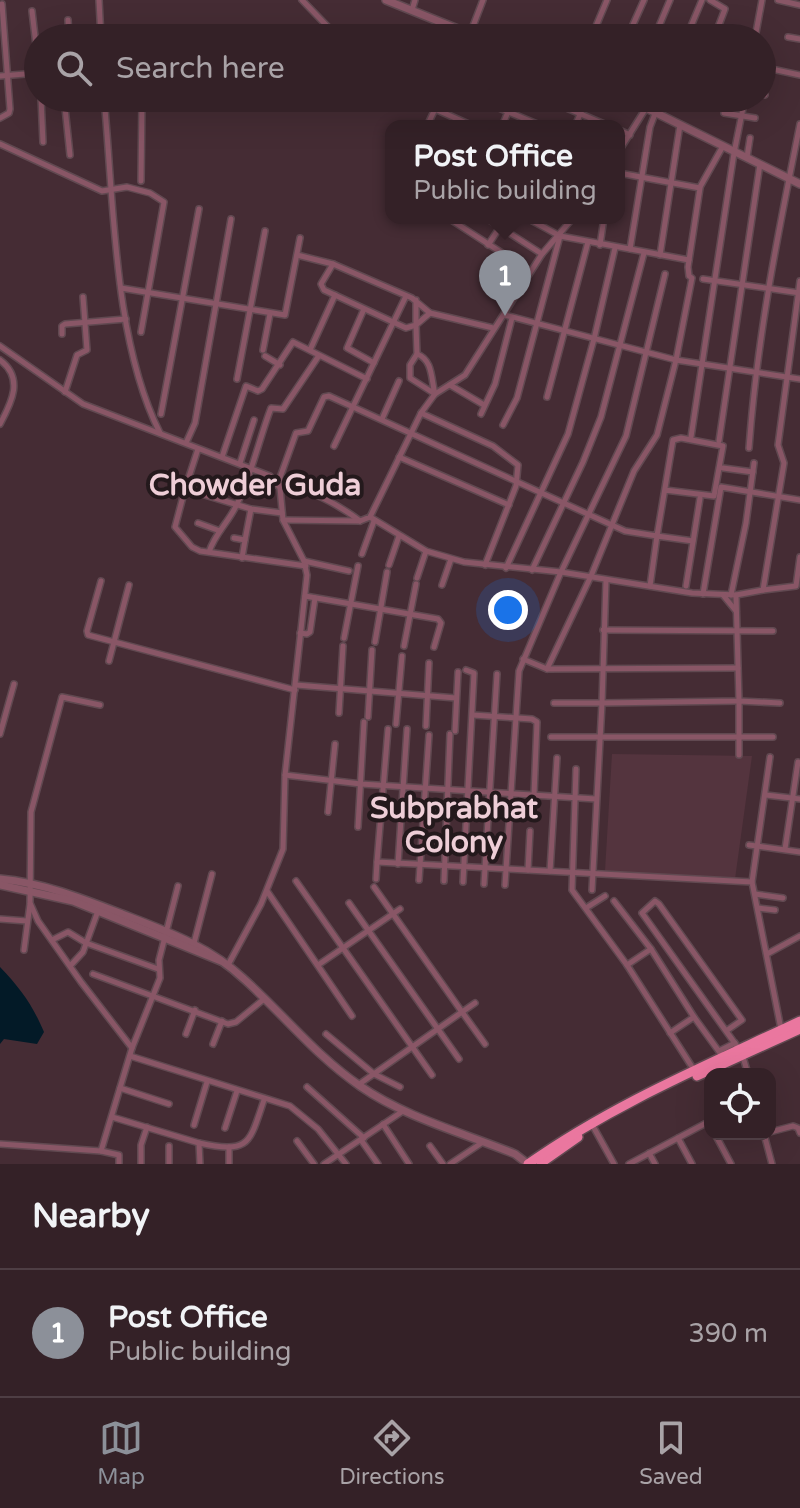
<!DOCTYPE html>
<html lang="en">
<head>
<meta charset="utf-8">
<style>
  :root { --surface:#342127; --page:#3f2e33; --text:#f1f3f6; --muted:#a9a3a7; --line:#4e3e44; --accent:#8c9099 }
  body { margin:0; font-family:"Varela Round",sans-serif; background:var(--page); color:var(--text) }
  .controls { position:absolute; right:24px; bottom:24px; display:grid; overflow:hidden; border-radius:16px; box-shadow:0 8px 32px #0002 }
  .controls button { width:72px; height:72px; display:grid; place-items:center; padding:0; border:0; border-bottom:2px solid var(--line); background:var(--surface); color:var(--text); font:40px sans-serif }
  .you { position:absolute; left:508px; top:610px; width:28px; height:28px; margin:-20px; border:6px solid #fff; border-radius:50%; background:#1a73e8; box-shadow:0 0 0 12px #1a73e833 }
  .badge { display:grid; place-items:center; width:52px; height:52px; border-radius:50%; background:var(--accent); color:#fff; font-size:26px; font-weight:700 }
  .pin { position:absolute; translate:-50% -66px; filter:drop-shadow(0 2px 4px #0008) }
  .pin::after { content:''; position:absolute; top:42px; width:28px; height:24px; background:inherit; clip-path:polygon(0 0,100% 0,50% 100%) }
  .popup { position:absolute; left:385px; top:120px; width:240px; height:104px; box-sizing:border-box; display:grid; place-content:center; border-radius:16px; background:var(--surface); filter:drop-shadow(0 2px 6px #0005); font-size:26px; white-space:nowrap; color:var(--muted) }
  .popup b { font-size:30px; color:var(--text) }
  .popup::after { content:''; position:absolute; left:50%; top:100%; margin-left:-16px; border:16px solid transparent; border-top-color:var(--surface) }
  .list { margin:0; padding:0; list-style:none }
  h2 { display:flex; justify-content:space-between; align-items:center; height:104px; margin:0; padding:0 32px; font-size:34px }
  h2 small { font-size:26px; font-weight:400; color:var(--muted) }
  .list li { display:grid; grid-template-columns:52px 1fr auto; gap:24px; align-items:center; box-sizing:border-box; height:128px; padding:0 32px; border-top:2px solid var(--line) }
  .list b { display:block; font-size:30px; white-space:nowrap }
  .list p { margin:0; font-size:26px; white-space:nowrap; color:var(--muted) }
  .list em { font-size:26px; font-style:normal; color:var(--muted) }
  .icon { flex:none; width:44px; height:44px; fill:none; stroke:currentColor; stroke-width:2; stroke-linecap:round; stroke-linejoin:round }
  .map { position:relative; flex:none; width:800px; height:1164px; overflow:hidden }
  .search { position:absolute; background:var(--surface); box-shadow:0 8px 32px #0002; left:24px; right:24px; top:24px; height:88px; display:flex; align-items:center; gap:20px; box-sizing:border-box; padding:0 28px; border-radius:44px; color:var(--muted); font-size:30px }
  .sheet { height:232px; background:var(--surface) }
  nav { display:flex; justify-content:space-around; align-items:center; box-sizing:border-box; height:112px; border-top:2px solid var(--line); background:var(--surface); font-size:22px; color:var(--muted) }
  nav a { display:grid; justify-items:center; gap:4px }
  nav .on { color:var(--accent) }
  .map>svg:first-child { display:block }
  .built { fill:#54343e }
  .water { fill:#031a27 }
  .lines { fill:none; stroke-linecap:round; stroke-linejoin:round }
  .minor-casing { stroke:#614951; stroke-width:8 }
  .tertiary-casing { stroke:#614951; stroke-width:10 }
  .trunk-casing { stroke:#614951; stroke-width:12 }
  .minor { stroke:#895666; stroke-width:5 }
  .tertiary { stroke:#895666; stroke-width:7 }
  .trunk { stroke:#ea779f; stroke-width:9 }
  .labels { text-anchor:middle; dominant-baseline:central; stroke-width:8; stroke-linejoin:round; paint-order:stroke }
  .quarter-label { font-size:30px; font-weight:bold; fill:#eeced7; stroke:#24191c }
</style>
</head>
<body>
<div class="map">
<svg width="800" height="1164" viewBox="0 0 800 1164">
  <rect width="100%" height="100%" fill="#452c34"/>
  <!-- built -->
  <polygon class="built" points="612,754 752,756 735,879 605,871"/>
  <!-- water -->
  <path class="water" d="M0 967C21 989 32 1004 44 1032L37 1044 4 1039 0 1044Z"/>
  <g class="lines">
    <defs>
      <g id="minor">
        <polyline points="99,0 101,38"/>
        <polyline points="302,0 329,28 334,38"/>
        <polyline points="710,0 725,9 714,38"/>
        <polyline points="778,0 800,5"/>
        <polyline points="412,10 415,0"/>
        <polyline points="32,11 38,62"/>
        <polyline points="68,20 69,38"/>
        <polyline points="470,34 483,0"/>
        <polyline points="141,37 141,38"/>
        <polyline points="788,37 800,39"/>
        <polyline points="591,38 607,0"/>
        <polyline points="627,38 644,0"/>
        <polyline points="654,38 670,0"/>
        <polyline points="686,38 702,0"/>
        <polyline points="755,38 762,0"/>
        <polyline points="762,67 800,75"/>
        <polyline points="0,76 38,73"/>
        <polyline points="762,94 765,95"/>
        <polyline points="41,98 43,142"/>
        <polyline points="64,98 70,155"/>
        <path d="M104 98C114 201 113 340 160 433"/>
        <polyline points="411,98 429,104 435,109 427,126"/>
        <polyline points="439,98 435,109 473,126"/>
        <polyline points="475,98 542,126"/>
        <polyline points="543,98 609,126"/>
        <polyline points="724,113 755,118"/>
        <polyline points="0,118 9,113 10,109 2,4"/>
        <polyline points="502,126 514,98"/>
        <polyline points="575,126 587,98"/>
        <polyline points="619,130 630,135"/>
        <polyline points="0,144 102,191 127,187 150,193 164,202 141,332"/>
        <polyline points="619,151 646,108"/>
        <polyline points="747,157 750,138"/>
        <polyline points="141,181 142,98"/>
        <polyline points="700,187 723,146"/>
        <polyline points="448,218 530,271"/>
        <polyline points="486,218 542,254"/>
        <polyline points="527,218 560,236 689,260"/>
        <polyline points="488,245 506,218"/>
        <polyline points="600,245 604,218"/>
        <polyline points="630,249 650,127 661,98"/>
        <polyline points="297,255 333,264"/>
        <polyline points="660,255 680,125"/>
        <polyline points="703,279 800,293"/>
        <polyline points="121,288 285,315 300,238"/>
        <polyline points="416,300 416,325 406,328 324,290 321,284 333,264 412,298 430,313 493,328"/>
        <polyline points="364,309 347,348 374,363"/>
        <polyline points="505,315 676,360 800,379"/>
        <polyline points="62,334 62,326 65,324 126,319"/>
        <polyline points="0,346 83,404 270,476 280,488 283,520 304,561 307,575 285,775 283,849 261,904 228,965"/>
        <polyline points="263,350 270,314"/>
        <polyline points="310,350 335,295"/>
        <path d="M417 354C433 360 431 379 435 394L410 378V365Z"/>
        <polyline points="417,354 416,325 430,313"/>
        <polyline points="265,356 280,365"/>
        <path d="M0 360C24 378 12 402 0 424"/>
        <polyline points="237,379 265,231"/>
        <polyline points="450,385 484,405"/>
        <polyline points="65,392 77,355 87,350 83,297"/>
        <polyline points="547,397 588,242"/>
        <polyline points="421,413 493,446 518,465 516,486 485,565"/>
        <polyline points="161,414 199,209"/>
        <polyline points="481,414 495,384 512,318"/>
        <polyline points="382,419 399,381"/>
        <polyline points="503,425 517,398 560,236"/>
        <polyline points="691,437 734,153 745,98"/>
        <polyline points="719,441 760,164"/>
        <polyline points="186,443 195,423 231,219"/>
        <polyline points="334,446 406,296"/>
        <path d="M749 448C757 337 778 233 800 124"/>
        <polyline points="222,457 246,386 258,391 262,389 293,342 367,379"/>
        <polyline points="399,457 509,505"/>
        <polyline points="240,463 254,420"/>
        <polyline points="723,468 753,472"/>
        <polyline points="278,483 296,433 308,431 324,397 329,396 625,531 657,536 673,440 681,438 723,446 714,496 665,490"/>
        <path d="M279 486C303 484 342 507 360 521"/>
        <polyline points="185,489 198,449"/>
        <polyline points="282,513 251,509 185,489 175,527 192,547 200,551 306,566"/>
        <polyline points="370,517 426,551 464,562 561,572 692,593 736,595"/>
        <polyline points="283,520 360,521 370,517 421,413 435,394 465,375 542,254 573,218"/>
        <polyline points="198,523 220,531"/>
        <polyline points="234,538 245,540 242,558"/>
        <polyline points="245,540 251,509"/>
        <path d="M209 552C215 533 229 522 237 504 252 474 259 439 271 408L283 409 318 357"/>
        <polyline points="362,554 374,521"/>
        <polyline points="304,561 349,571"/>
        <polyline points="389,565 399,536"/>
        <polyline points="506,568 568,434 594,339 615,248"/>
        <polyline points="532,570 583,462 601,417 644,253"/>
        <polyline points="417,578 426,551"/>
        <polyline points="101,581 87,631 88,635 295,690"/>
        <polyline points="442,585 451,559"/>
        <polyline points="650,586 657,536 693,541"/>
        <polyline points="686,586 700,498"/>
        <polyline points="763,590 796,586 800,557"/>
        <polyline points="703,594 721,487 800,500"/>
        <polyline points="723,595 736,611"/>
        <polyline points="731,595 746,523 754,463"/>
        <polyline points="305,596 438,619 441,623 434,647"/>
        <polyline points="603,630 773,631"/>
        <polyline points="300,633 307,634 310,632 315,598"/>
        <polyline points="344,638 358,566"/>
        <polyline points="375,642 387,572"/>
        <polyline points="404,646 416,584"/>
        <polyline points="523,659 547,669 738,668"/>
        <polyline points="109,661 129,585"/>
        <polyline points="547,669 591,576 634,471 657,435 676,360 692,278 689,276 688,267 700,188 619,173"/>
        <polyline points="296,685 456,698"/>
        <polyline points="554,703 602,703 606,581"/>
        <polyline points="100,705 62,697 31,812 30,903 38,921 81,982 132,1048"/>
        <polyline points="339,713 343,646"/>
        <polyline points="473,715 532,719 537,722 534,795"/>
        <polyline points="368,717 372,650"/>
        <polyline points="396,724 402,656"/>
        <polyline points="426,726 429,663"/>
        <polyline points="388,729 377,862 752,882 781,1029"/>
        <polyline points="455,731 458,672"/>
        <polyline points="0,734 14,684"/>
        <polyline points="551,737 739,737 739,701 780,703"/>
        <polyline points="739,755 739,737 773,737"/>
        <polyline points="576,769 572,890 627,965 694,1070"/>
        <polyline points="285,775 361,784 596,799"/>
        <polyline points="766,795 800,799"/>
        <polyline points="328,812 335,744"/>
        <polyline points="358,827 364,722"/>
        <polyline points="749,845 800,852"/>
        <polyline points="785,849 798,762"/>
        <polyline points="398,864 407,729"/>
        <polyline points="528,870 530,831"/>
        <polyline points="550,871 557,758"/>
        <polyline points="376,879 377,862"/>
        <polyline points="419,880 429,735"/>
        <polyline points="296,881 432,1075"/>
        <polyline points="444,881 450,734"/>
        <polyline points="463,882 474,673 466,670"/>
        <polyline points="752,882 770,757"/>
        <polyline points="484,884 497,674"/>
        <polyline points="505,885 519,671 561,572 626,436 665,274"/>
        <polyline points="592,890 602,703 739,701 736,595 763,590 784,463 778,445 800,281"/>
        <polyline points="267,891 352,1016"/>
        <polyline points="755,894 783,898"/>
        <polyline points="614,901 651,949 694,1017 670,1033"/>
        <polyline points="349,903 459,1059"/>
        <polyline points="586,908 605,896"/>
        <polyline points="758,908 775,910"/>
        <polyline points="0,919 27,921"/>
        <polyline points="52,940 68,932 86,943 158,969"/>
        <polyline points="194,943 212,874"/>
        <polyline points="24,950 30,904"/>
        <polyline points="767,954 800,936"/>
        <polyline points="71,965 83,952 98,911"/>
        <polyline points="318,965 400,909"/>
        <polyline points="627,965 651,949"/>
        <polyline points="93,974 228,1024 236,1022 264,999"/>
        <polyline points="475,1003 462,1012 485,1044"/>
        <polyline points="694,1017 723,1057"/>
        <polyline points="726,1031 742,1020 659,904 655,901 642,913 726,1031 739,1049"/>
        <polyline points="186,1034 195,1010"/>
        <polyline points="326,1034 374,1074 400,1087"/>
        <polyline points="213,1044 222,1021"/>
        <polyline points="719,1051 735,1043"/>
        <polyline points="130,1056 290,1106 318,1129 346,1164"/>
        <polyline points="743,1057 748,1074"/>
        <polyline points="358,1085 462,1012 374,887"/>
        <polyline points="307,1087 364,1138"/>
        <polyline points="120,1088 169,1104"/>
        <polyline points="112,1117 199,1143 200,1164"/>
        <polyline points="383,1124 409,1164"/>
        <polyline points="194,1125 207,1082"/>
        <polyline points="225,1128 237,1091"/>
        <polyline points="594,1128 614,1164"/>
        <polyline points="770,1132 793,1126 798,1128 800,1133"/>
        <polyline points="715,1134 731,1164"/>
        <polyline points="764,1134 772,1164"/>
        <polyline points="678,1138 692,1164"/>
        <polyline points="361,1140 378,1164"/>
        <polyline points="297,1141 314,1164"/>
        <path d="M199 1143C250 1154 249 1144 264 1100"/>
        <polyline points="0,1144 101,1151 119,1155 119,1164"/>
        <polyline points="169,1146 169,1164"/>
        <polyline points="430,1146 443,1164"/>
        <polyline points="101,1151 132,1048 160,978 159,960 178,886"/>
        <polyline points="649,1153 655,1164"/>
        <polyline points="141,1164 141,1145 147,1127"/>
        <polyline points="229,1164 229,1147"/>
        <polyline points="324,1164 403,1111"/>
        <polyline points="450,1164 483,1142"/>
        <polyline points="629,1164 710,1121"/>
      </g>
      <g id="tertiary">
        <polyline points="386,0 480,38"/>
        <polyline points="626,98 800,184"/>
        <path d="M0 879C43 883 81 898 122 914 166 931 209 946 244 979 283 1014 316 1056 360 1086 406 1118 464 1133 515 1154L528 1164"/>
        <polyline points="0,885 73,901 221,961"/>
      </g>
      <g id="trunk">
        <polyline points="697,1076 800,1029"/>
        <polyline points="541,1163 578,1137"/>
        <path d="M528 1164C613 1104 707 1065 800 1021"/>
      </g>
    </defs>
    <!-- minor casing -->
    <use href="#minor" class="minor-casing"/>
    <!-- tertiary casing -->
    <use href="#tertiary" class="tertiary-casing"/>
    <!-- trunk casing -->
    <use href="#trunk" class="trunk-casing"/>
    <!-- minor -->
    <use href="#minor" class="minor"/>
    <!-- tertiary -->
    <use href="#tertiary" class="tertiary"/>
    <!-- trunk -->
    <use href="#trunk" class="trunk"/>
  </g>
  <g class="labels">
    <!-- quarter labels -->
    <g class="quarter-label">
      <text x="255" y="485">Chowder Guda</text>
      <text x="454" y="808">Subprabhat<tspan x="454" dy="34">Colony</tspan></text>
    </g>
  </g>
</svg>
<div class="controls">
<button><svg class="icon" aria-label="locate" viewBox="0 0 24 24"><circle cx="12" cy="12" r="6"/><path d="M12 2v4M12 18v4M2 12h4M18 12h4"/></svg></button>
</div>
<div class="you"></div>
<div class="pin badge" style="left:505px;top:316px">1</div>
<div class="popup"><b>Post Office</b>Public building</div>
<div class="search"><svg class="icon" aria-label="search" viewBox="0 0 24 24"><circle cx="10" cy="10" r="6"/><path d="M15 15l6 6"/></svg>Search here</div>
</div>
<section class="sheet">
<h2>Nearby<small></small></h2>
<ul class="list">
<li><span class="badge">1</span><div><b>Post Office</b><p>Public building</p></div><em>390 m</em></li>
</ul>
</section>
<nav>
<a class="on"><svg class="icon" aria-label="map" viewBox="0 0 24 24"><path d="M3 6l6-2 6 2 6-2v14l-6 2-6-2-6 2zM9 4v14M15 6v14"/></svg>Map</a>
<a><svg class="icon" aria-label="directions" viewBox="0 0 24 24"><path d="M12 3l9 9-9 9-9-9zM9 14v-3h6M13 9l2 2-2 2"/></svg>Directions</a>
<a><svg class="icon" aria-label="saved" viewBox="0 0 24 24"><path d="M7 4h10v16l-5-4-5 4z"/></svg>Saved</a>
</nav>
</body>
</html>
